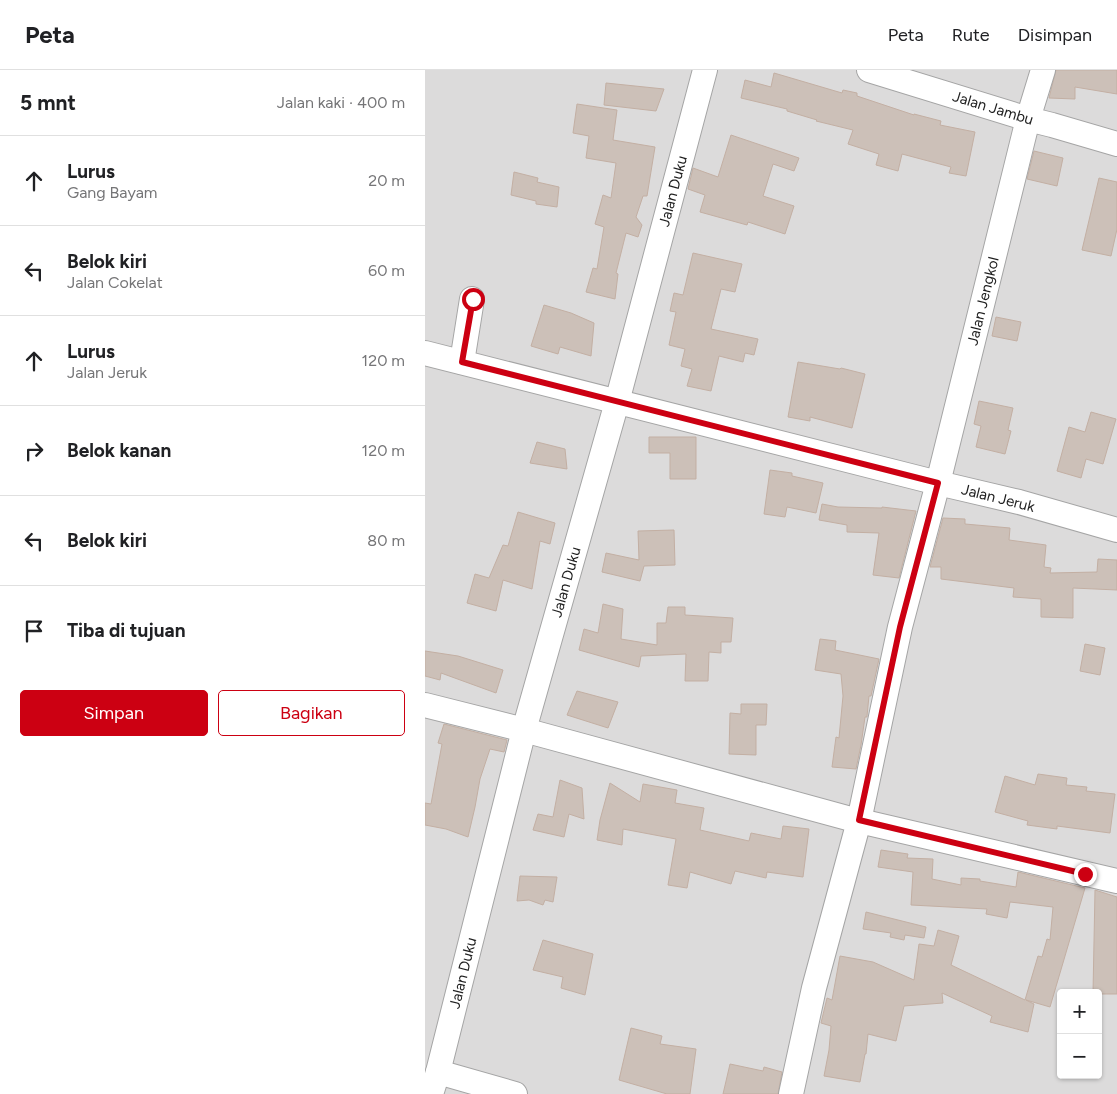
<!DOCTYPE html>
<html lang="id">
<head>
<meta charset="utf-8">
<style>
  :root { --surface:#fff; --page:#f6f6f6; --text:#202124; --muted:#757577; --line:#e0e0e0; --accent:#cc0012 }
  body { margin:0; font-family:Figtree,sans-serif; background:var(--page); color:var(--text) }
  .controls { position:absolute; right:15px; bottom:15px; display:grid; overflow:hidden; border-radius:5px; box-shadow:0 1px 4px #0004 }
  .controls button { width:45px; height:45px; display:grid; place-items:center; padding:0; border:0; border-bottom:1px solid var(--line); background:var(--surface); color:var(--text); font:25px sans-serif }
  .stop { position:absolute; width:15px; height:15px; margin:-11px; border:4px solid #cc0012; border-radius:50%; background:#fff }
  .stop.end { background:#cc0012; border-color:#fff; box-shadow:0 1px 5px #0008 }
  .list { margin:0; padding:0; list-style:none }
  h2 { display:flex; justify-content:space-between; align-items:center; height:65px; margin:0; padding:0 20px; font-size:21px }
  h2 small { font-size:16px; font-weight:400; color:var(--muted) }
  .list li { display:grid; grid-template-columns:32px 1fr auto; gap:15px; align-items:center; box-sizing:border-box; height:90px; padding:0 20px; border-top:1px solid var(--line) }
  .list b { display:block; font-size:19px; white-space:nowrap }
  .list p { margin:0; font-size:16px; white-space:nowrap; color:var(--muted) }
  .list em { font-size:16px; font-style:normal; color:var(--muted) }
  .actions { display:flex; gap:10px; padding:15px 20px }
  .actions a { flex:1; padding:11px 0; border:1px solid var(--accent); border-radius:5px; text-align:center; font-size:18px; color:var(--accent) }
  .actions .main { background:var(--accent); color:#fff }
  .icon { flex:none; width:28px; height:28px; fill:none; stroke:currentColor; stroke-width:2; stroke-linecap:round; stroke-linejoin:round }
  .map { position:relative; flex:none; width:692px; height:1024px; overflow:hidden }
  header { display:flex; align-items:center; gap:30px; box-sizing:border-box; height:70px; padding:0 25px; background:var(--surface); border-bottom:1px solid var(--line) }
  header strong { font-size:24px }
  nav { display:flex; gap:28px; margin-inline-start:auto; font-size:18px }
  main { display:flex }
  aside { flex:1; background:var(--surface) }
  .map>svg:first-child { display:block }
  .residential { fill:#dcdbdb; fill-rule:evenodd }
  .building { fill:#ccc0b8; stroke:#c3afa3 }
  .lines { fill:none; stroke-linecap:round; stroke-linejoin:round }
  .minor-casing { stroke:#a5a5a5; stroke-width:26 }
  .minor { stroke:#fff; stroke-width:24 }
  .route { stroke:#cc0012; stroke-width:6 }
  .labels { text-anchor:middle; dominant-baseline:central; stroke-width:4; stroke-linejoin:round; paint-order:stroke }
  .street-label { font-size:15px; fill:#1e1e1e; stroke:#fff }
</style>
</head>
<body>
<header>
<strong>Peta</strong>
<nav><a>Peta</a><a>Rute</a><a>Disimpan</a></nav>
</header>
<main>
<aside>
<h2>5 mnt<small>Jalan kaki · 400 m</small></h2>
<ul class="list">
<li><svg class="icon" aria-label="ahead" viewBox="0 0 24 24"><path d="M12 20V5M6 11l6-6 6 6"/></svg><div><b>Lurus</b><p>Gang Bayam</p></div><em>20 m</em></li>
<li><svg class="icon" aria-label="left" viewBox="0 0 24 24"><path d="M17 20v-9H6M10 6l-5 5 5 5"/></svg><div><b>Belok kiri</b><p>Jalan Cokelat</p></div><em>60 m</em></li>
<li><svg class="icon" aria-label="ahead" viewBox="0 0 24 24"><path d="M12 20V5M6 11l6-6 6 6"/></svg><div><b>Lurus</b><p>Jalan Jeruk</p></div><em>120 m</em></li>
<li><svg class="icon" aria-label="right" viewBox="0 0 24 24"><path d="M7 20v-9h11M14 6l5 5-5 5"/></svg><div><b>Belok kanan</b></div><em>120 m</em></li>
<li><svg class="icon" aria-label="left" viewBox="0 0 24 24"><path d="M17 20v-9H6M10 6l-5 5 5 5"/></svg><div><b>Belok kiri</b></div><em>80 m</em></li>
<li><svg class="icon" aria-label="arrive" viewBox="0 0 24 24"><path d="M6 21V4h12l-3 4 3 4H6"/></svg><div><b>Tiba di tujuan</b></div></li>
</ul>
<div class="actions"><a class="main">Simpan</a><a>Bagikan</a></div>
</aside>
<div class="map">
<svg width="692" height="1024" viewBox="0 0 692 1024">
  <rect width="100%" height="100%" fill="#f0eae3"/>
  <!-- residential -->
  <path class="residential" d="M0 0H692V1024H0ZM636 923H673V1005H636Z"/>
  <!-- building -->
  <g class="building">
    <polygon points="631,0 692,0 692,24 650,17 650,29 624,28"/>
    <polygon points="349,3 417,23 418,20 432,23 432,26 489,45 489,44 516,51 515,55 550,62 541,106 524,103 526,97 477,84 473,101 451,95 454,84 423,74 428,60 391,51 392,50 362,41 362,39 316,28 320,10 346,17"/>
    <polygon points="181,13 239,19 231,41 179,35"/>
    <polygon points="152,34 192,40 188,70 230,77 222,126 218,126 211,147 217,155 213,167 201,163 191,203 193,204 190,229 161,222 168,198 172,199 179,157 170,154 178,125 186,128 191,93 161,88 164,66 148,63"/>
    <polygon points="306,65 374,88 369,101 348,94 338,126 369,136 360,164 323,152 322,155 275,142 280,125 263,119 268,98 293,107"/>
    <polygon points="609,81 638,88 632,116 602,109"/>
    <polygon points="89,102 113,108 112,112 134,117 132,137 111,134 111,131 86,125"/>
    <polygon points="674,108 692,112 692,159 686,186 657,180"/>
    <polygon points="268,183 317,194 310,222 296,219 286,259 333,269 329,285 320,283 318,292 294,286 286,321 262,316 267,299 256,296 260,279 244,275 251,242 245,241 249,223 258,225"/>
    <polygon points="119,235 146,243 169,253 166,286 135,277 133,284 106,276"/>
    <polygon points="571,247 596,252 592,271 567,266"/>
    <polygon points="373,292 415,299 416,298 440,304 427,358 385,347 385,351 363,347"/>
    <polygon points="554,331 588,338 583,360 586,361 580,384 551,377 556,356 549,354"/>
    <polygon points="666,342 691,349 678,394 661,389 656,408 632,401 644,357 660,362"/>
    <polygon points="224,367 271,367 271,409 245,409 245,383 224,383"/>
    <polygon points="112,372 140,379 142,399 105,393"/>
    <polygon points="345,400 367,403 367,406 398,413 391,443 362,437 360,447 339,444"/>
    <polygon points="397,434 413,437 457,438 457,437 491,441 474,508 448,505 454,463 422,462 422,455 394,450"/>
    <polygon points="93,442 130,453 125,474 115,471 107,519 78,510 71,541 42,533 50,504 64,508 78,475 83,476"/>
    <polygon points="518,448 540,449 540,454 585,458 584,470 621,475 619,497 626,498 625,503 672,502 673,489 692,490 692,520 648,518 648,548 616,547 616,529 588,527 589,518 516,509 516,497 505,497"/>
    <polygon points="249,460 250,495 219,496 215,511 177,502 181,483 214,490 213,461"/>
    <polygon points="178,534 198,539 196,569 232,575 232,553 241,553 243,537 260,537 260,545 308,548 306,572 296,572 296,583 284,582 283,611 260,611 261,584 216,586 214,597 154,580 159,559 173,563"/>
    <polygon points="395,569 411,571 410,580 454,589 446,626 444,626 442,646 442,647 440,647 436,675 431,699 407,697 411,667 414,668 418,626 416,604 390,600"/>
    <polygon points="660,574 680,578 675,605 655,601"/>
    <polygon points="0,581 33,586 78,600 71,623 16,603 15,610 0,606"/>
    <polygon points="152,621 193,632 183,658 142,645"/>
    <polygon points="316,634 342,634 341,655 331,655 331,685 304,684 305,643 316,644"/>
    <polygon points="19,654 82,670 79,682 65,679 55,709 50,737 43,767 21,759 0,755 0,733 6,734 17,674 13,673"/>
    <polygon points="613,704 642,708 641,715 662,717 661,721 690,724 685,763 632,756 632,759 602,755 603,751 570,742 580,706 610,715"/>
    <polygon points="135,710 157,718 159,749 144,744 139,767 108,760 113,744 128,747"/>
    <polygon points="185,713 215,732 218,714 252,720 250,733 279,738 275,760 324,771 326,763 356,769 358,756 384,759 378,807 342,802 341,808 310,801 306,814 265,802 262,818 243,815 251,769 198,759 197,775 172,770 175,750"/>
    <polygon points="456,780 483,784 482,788 508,789 507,809 536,815 536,808 555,809 555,811 591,817 593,802 660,818 625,937 601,930 609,934 603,962 565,952 567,946 517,923 518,933 479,936 471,971 443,964 441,984 440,984 435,1012 399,1006 404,980 406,956 396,953 402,928 407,930 415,886 448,892 489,910 494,874 509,876 513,860 534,866 526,895 600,930 613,886 617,887 622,869 625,870 628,837 585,832 582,848 561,844 562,839 486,835 488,802 453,797"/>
    <polygon points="95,806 132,807 128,832 120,830 118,835 104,830 92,831"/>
    <polygon points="670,820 692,827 692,924 673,924 673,923 668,923"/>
    <polygon points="441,842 501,857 499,868 480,865 479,870 465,867 466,863 438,859"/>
    <polygon points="118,870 168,884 160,925 136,918 138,907 108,900"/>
    <polygon points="206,958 237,966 235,974 271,979 265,1024 242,1024 194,1010"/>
    <polygon points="305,994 338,1001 339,997 357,1002 353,1024 298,1024"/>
  </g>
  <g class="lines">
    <defs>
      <g id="minor">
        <polyline points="444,0 603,49 627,55 692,74"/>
        <polyline points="0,283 513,413 594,432 692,460"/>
        <polyline points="37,292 47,229"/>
        <polyline points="0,635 99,660 426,749 692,811"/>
        <polyline points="13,1002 90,1024"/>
        <polyline points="6,1024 13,1002 99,660 192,332 280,0"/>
        <polyline points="366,1024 389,918 434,751 475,557 513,413 603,49 618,0"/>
      </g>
    </defs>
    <!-- minor casing -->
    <use href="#minor" class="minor-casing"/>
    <!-- minor -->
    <use href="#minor" class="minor"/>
  </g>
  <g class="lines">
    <!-- route -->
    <polyline class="route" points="48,229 37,292 513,413 475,557 434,750 660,804"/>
  </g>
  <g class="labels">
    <!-- street labels -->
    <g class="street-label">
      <text transform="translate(568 38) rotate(17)">Jalan Jambu</text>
      <text transform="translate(248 121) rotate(-75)">Jalan Duku</text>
      <text transform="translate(558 231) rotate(-76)">Jalan Jengkol</text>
      <text transform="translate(573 428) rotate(14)">Jalan Jeruk</text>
      <text transform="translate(141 512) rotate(-74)">Jalan Duku</text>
      <text transform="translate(38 903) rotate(-76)">Jalan Duku</text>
    </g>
  </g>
</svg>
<div class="controls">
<button>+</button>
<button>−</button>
</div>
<div class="stop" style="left:48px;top:229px"></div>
<div class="stop end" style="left:660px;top:804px"></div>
</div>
</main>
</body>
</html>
